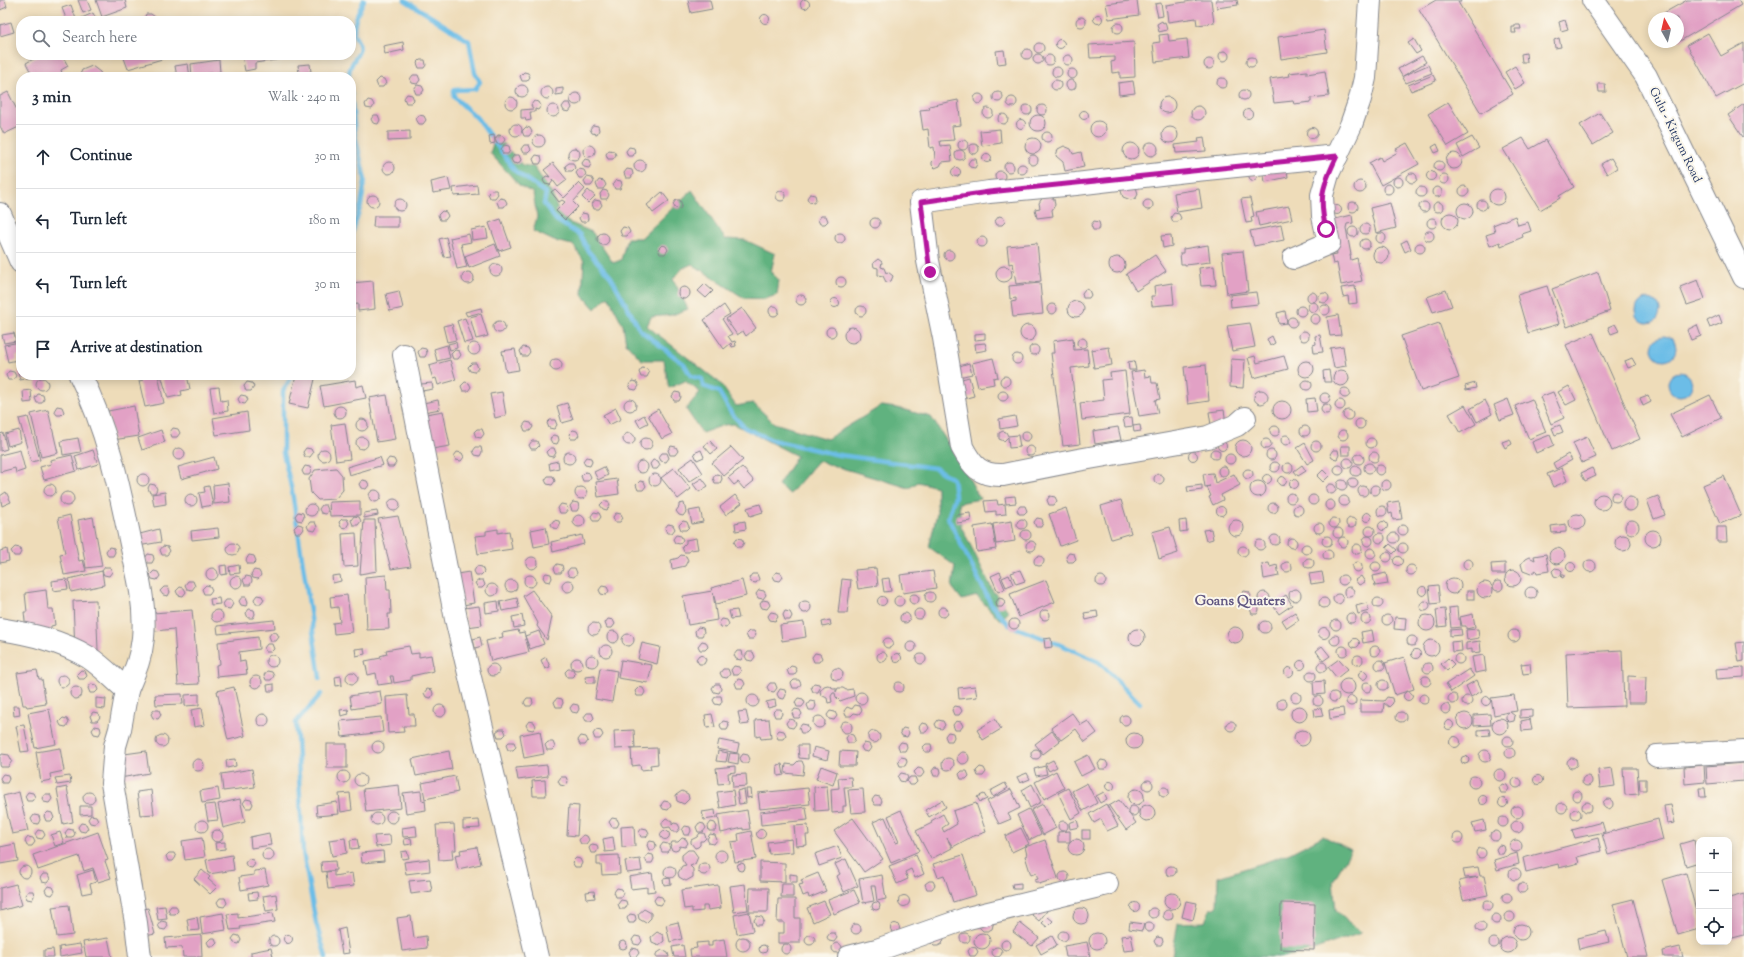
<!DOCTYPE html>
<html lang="en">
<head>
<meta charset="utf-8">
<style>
  :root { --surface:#fff; --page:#f6f6f7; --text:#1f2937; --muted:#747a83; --line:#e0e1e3 }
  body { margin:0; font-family:"Sorts Mill Goudy",serif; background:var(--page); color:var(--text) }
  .controls { position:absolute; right:12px; bottom:12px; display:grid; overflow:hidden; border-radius:8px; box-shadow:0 2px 10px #0003 }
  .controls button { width:36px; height:36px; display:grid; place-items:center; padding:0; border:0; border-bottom:1px solid var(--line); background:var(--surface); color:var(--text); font:20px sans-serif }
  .compass { position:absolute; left:1648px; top:12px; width:36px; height:36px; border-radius:50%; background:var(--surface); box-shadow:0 2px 10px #0003; rotate:352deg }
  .stop { position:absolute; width:12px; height:12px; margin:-9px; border:3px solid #b5179e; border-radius:50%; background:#fff }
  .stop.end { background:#b5179e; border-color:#fff; box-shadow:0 1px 4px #0008 }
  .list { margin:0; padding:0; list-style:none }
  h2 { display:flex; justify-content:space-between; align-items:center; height:52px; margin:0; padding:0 16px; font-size:17px }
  h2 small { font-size:13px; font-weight:400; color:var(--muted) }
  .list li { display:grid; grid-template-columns:26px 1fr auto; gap:12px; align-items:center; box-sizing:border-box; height:64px; padding:0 16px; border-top:1px solid var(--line) }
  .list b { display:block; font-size:15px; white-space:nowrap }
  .list em { font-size:13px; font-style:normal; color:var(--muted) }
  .icon { flex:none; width:22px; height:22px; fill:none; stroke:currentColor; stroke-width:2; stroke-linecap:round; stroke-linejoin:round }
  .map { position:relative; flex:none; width:1744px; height:957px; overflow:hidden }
  .search { position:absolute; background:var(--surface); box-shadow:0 2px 10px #0003; left:16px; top:16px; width:340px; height:44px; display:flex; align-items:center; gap:10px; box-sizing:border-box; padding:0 14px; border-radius:16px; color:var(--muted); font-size:15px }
  .panel { position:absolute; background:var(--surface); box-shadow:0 2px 10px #0003; left:16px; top:72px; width:340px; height:308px; border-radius:16px }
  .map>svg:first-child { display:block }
  .forest { fill:#61b27f; stroke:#3e706e }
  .water { fill:#6cbde7; stroke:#4476a2 }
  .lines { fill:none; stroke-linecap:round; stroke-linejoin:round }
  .stream { stroke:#6cbde7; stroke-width:4.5 }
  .building { fill:#e2a1c5 }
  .minor-casing { stroke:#84868c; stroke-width:24 }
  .major-casing { stroke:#84868c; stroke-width:24 }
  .minor { stroke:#fff; stroke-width:22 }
  .major { stroke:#fff; stroke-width:22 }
  .route { stroke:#b5179e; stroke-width:5 }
  .labels { text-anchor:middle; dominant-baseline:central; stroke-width:4; stroke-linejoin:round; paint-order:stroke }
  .street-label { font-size:12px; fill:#1b2f5e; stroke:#fbf7ec }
  .quarter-label { font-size:14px; font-weight:bold; fill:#615782; stroke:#fbf7ec }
</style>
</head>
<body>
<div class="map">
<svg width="1744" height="957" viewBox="0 0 1744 957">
  <rect width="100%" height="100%" fill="#fbf7ec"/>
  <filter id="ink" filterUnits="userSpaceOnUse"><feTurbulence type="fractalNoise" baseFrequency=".025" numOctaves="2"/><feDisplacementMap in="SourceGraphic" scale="8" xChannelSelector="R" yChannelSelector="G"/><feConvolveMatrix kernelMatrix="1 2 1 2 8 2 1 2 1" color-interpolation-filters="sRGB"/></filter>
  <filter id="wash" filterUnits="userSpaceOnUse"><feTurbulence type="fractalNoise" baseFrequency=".012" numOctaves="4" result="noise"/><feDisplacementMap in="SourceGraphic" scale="16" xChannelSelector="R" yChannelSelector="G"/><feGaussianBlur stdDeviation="0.9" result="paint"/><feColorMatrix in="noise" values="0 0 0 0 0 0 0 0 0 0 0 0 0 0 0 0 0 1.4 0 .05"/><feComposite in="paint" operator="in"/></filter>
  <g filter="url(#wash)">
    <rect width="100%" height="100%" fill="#eedcb9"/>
    <!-- forest -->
    <g class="forest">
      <polygon points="496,135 522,165 534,167 552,194 558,211 568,222 592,232 613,263 621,260 627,238 641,238 692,190 725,239 745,240 775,254 771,272 779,280 777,295 765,299 744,298 692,264 683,268 673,279 688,309 672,315 651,317 647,326 720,383 736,406 753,403 774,423 827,439 881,406 897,408 931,417 960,461 980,499 959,503 961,526 993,591 1009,612 1000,620 977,596 962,600 952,587 955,566 929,547 937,513 937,487 918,482 909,488 818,461 790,494 778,485 797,456 734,424 724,425 702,433 686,409 700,392 685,381 669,388 664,360 642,360 626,343 623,325 608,296 595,309 582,294 584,261 573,245 554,241 533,231 537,217 533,193 520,186 490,153"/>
      <polygon points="1323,836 1351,850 1333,881 1336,911 1361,933 1307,952 1282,957 1172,956 1178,923 1205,922 1210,909 1217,907 1218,877 1266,862 1290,853"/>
    </g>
    <!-- water -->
    <g class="water">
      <circle cx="1648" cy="311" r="12"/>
      <circle cx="1664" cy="348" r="12"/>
      <circle cx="1680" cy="384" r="12"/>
    </g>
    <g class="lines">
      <!-- stream -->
      <g class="stream">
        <polyline points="405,0 469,41 475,73 480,82 475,89 454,90 454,97 477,118 515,171 546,193 544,204 556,220 580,235 588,251 611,277 640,330 684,364 691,376 702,379 703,386 719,392 731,413 745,428 772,440 839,455 935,468 953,479 955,496 948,518 991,604 1009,625 1066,647 1099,662 1140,703"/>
        <path d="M349 77C348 66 355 61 359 51 362 43 355 40 354 33 353 21 359 11 364 0"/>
        <polyline points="351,92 355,135 365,180 361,205 351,236"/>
        <polyline points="292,375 283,391 283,453 292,491 320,678"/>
        <polyline points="321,694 296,722 303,852 316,923 326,957"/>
      </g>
    </g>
    <g id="blocks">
      <!-- building -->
      <g class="building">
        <circle cx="805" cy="4" r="4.5"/>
        <polygon points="0,0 5,0 7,7 0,10"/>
        <polygon points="78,0 87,0 91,10 83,13"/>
        <polygon points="96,0 125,0 127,8 102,17"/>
        <polygon points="688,0 710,0 712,9 691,13"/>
        <polygon points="1137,0 1139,15 1109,19 1106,4"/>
        <polygon points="1198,0 1211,0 1214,23 1197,25 1196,18 1168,22 1166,5"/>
        <polygon points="1216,0 1237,0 1238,5 1217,8"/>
        <polygon points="1436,0 1460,0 1461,2 1458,2 1513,94 1481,113 1419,10"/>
        <polygon points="1687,0 1738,0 1741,5 1680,41 1678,37 1678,18 1667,18 1664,13"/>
        <polygon points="1161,3 1163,16 1158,17 1155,4"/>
        <polygon points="71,5 76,19 67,21 62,8"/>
        <polygon points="93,13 97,21 75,21"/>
        <polygon points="146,14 151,14 155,17 155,21 143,21"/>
        <circle cx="1098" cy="19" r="4.5"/>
        <circle cx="765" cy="19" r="4.5"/>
        <circle cx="1081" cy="22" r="5"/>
        <polygon points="1565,20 1568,29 1561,31 1559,22"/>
        <polygon points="1162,21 1163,23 1165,22 1167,30 1159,32 1157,24"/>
        <polygon points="11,22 14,32 0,36 0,25"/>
        <circle cx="1118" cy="28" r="5"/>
        <polygon points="1515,25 1520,25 1521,29 1515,29 1516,33 1512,33 1512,27 1515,27"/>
        <polygon points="1324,30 1327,52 1281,59 1278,37"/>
        <polygon points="1708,33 1721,56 1744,43 1744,83 1716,98 1687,45"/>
        <polygon points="1168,34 1169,41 1187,39 1189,58 1155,62 1153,43 1160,42 1159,35"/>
        <polygon points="1559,38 1561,47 1555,48 1554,40"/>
        <polygon points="1414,39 1421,51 1416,54 1408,43"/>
        <circle cx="1060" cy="44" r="4.5"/>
        <polygon points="403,42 404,50 385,54 383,46"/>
        <polygon points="1134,42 1135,77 1120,78 1120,72 1112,73 1111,62 1115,61 1115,57 1090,58 1089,45"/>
        <circle cx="1039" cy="48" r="5"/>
        <circle cx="1027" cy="54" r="5"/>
        <polygon points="1004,50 1006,63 998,64 996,51"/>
        <circle cx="1224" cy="56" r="5"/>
        <polygon points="1526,53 1527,62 1522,62 1521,54"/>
        <circle cx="1038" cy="59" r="5"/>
        <polygon points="41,55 62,55 68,66 61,70 62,73 54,77 33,77 26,63"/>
        <polygon points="135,55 161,55 162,59 128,69 124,58"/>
        <polygon points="242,55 303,55 303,56 255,63 255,69 245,71"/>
        <circle cx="1049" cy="60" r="5"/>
        <circle cx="1068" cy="60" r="5"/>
        <polygon points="1422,56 1426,62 1403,76 1428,65 1432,73 1406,83 1398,69"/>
        <circle cx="1251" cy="62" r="5"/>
        <circle cx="1209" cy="64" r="5"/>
        <polygon points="219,60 220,72 203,74 203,77 192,77 191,64"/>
        <polygon points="420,60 425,60 426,65 424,68 419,68 417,63"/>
        <polygon points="188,64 190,77 177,77 175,66"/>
        <polygon points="310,64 311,72 299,73 298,65"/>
        <polygon points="92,66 100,72 102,77 79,77 82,70"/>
        <polygon points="1515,66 1525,83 1515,89 1505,72"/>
        <circle cx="1057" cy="72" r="5"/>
        <circle cx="1072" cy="74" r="5"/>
        <polygon points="1307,71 1307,74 1325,71 1329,96 1311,98 1311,102 1294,104 1293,101 1274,103 1270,79 1290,76 1289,73"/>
        <polygon points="524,72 528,73 530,77 527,81 522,81 520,76"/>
        <polygon points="413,75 418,75 420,80 417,84 412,83 410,79"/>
        <polygon points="1433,75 1436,81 1411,91 1408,85"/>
        <polygon points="380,78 384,79 386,83 383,87 378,87 376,82"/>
        <circle cx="1222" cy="83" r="5"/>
        <circle cx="1071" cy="85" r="5"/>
        <circle cx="1056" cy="85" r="5"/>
        <polygon points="1133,81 1135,93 1119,95 1118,83"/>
        <polygon points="1598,84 1605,84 1606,92 1599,92"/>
        <circle cx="522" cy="91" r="6"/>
        <polygon points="417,85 422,86 424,90 421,94 416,94 414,89"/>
        <circle cx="547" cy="93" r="6"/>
        <polygon points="563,88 563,94 556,95 556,89"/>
        <circle cx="1244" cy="95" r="5"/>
        <polygon points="8,92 21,118 21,126 4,134 0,126 0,96"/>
        <circle cx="998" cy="97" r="5"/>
        <circle cx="576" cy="99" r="6"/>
        <polygon points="407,94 412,95 414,100 411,103 406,103 404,98"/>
        <circle cx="979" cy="99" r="5"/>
        <circle cx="511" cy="103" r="6"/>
        <circle cx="1167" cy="105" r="8"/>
        <circle cx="1012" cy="102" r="5"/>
        <polygon points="368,100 372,101 374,105 372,109 366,108 365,104"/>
        <polygon points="958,100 961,125 952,126 954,140 940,141 941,146 950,145 952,161 942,162 940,166 935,168 932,165 932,162 935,159 934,147 930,148 928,129 923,130 920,110 930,109 929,106"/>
        <polygon points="534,101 539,102 541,106 538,110 535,109 535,112 530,112 531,120 526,121 525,118 521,118 521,110 533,109 531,105"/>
        <polygon points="1448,102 1468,134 1448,146 1428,114"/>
        <polygon points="565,103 570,103 572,108 569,112 564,111 562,107"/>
        <polygon points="1744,104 1744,136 1743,137 1728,115"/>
        <circle cx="553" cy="111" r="6"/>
        <circle cx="1042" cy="110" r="5"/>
        <circle cx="1027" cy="110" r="5"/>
        <circle cx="1198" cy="113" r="7"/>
        <circle cx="988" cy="113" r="5"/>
        <circle cx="1248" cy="114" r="4.5"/>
        <circle cx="1084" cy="115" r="4.5"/>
        <polygon points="1600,113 1613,133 1593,145 1580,125"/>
        <circle cx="1003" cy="119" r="5"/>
        <circle cx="1038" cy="123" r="8"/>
        <polygon points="374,115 378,115 380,120 378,124 373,123 371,119"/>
        <polygon points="419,115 424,116 426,120 423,124 419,124 416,119"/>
        <circle cx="1021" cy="124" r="4.5"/>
        <circle cx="1098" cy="129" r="8"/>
        <circle cx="516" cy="130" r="6"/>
        <polygon points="593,125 598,126 599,130 597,134 592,133 590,129"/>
        <circle cx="1170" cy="135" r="8"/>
        <polygon points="526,127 530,128 532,132 529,136 524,136 522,131"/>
        <circle cx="1312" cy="133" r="5.5"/>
        <polygon points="1000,129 1001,143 982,146 980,131"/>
        <polygon points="410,131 410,140 388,141 388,132"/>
        <circle cx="1047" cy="137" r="5"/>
        <circle cx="539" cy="141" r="6"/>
        <polygon points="494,135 495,143 490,144 489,136"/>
        <polygon points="498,135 503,136 505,140 502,144 497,144 495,139"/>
        <polygon points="1204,137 1206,151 1176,153 1175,145 1199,142 1198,138"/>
        <polygon points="1472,137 1479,148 1463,157 1457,145"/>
        <circle cx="1033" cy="146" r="8"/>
        <polygon points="1523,138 1530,149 1546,140 1574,187 1559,196 1560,198 1540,210 1503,149"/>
        <circle cx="963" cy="145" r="5"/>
        <circle cx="1151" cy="149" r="7"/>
        <polygon points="1407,143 1419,164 1381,185 1369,163 1380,157 1382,161 1398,152 1396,149"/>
        <circle cx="1131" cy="151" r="8"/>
        <polygon points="1437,144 1440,151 1435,153 1432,147"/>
        <circle cx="974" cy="149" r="5"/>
        <circle cx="589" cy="151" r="6"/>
        <polygon points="504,145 509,146 510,150 508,154 503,154 501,149"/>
        <polygon points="524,145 529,145 531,150 528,153 523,153 521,149"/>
        <polygon points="1064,146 1071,149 1073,154 1081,152 1084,167 1065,171 1063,162 1056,156 1058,149"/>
        <polygon points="629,147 634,148 635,152 633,156 628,156 626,151"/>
        <circle cx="574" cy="154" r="6"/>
        <polygon points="609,150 614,151 616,155 613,159 608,159 606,154"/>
        <circle cx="960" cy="155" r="5"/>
        <circle cx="1454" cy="161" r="8"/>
        <circle cx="987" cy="158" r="4.5"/>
        <polygon points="514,155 519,155 521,160 518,164 513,163 511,159"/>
        <polygon points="536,155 541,156 542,160 540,164 535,164 533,159"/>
        <circle cx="1033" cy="160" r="5"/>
        <polygon points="1611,158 1617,168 1607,174 1601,164"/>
        <polygon points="585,159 590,160 591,164 589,168 584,167 582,163"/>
        <polygon points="971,159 976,159 977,164 975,168 970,167 968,163"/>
        <circle cx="640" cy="166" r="6"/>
        <circle cx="1439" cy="166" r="5"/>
        <circle cx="389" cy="168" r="6"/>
        <circle cx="1009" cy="167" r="5"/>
        <polygon points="553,163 567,180 558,187 552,179 553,181 550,185 545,184 543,180 546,176 550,177 544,170"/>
        <polygon points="569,163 573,163 575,168 572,171 567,171 565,166"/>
        <circle cx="1022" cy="169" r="5"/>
        <polygon points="1286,165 1288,177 1265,182 1263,170"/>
        <circle cx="956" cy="172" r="4.5"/>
        <polygon points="579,169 584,170 586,174 583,178 579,178 576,173"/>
        <polygon points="627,169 632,170 633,174 631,178 626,178 624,173"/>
        <circle cx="1000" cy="176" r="5"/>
        <circle cx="1431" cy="176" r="4.5"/>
        <circle cx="1412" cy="178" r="5"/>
        <circle cx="1444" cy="179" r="5"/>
        <polygon points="1248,175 1257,175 1257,178 1253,181 1251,181"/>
        <polygon points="587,177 592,178 594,182 591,186 586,186 584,181"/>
        <circle cx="1398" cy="182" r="5"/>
        <polygon points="448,178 451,190 433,193 431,182"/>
        <polygon points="599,180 604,181 606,185 603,189 598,189 596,184"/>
        <polygon points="616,180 621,181 622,185 620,189 615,189 613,184"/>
        <circle cx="1360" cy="187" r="6"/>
        <polygon points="579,183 585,189 573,202 578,207 565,220 556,211 565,202 562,200 559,202 551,192 555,189 564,198"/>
        <circle cx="1388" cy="189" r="5"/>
        <polygon points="477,185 478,194 454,196 453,188"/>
        <circle cx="1464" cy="191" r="5"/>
        <polygon points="1136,187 1138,194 1136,198 1131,200 1123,197 1121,191 1123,188"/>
        <circle cx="1437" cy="192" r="5"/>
        <circle cx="1421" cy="192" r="5"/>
        <circle cx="1497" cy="197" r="8"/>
        <polygon points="1199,189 1202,208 1177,212 1174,193"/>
        <polygon points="491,190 496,190 498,194 495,198 490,198 488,193"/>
        <polygon points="588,190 595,196 588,203 582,197"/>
        <polygon points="603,190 607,191 609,195 607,199 601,199 600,194"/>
        <circle cx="781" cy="196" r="5"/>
        <polygon points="662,192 669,201 653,213 647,205"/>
        <polygon points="810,194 815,195 816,199 814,203 809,202 807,198"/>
        <circle cx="373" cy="201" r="6"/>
        <polygon points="1043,197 1051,197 1054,199 1055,205 1052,210 1053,216 1037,218 1035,209 1040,208 1039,203"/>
        <polygon points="500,198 505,199 507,203 504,207 499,207 497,202"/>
        <polygon points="1250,198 1254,216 1251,217 1252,222 1246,223 1241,199"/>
        <circle cx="400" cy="205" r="6"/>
        <polygon points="595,200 600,201 602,205 599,209 594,209 592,204"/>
        <polygon points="676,200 680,200 682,205 680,209 675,208 673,204"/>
        <circle cx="1482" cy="205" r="5"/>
        <circle cx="1148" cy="205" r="5"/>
        <circle cx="1424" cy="207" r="5"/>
        <circle cx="1438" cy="207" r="5"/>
        <circle cx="1353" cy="207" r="5"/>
        <circle cx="1465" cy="211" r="8"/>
        <polygon points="1390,203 1396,228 1376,233 1370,208"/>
        <circle cx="1337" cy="210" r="4.5"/>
        <polygon points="1289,206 1292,219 1259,226 1256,212"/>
        <polygon points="442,211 446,212 448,216 445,220 440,220 438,215"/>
        <circle cx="1450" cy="221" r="8"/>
        <polygon points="582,213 587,214 588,219 586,222 581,222 579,218"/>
        <polygon points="1174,213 1179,214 1181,218 1178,222 1173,222 1171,217"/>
        <polygon points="1352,215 1353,223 1347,224 1346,228 1351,255 1350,255 1351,260 1357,258 1362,281 1341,285 1337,263 1333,264 1331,255 1337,254 1331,220"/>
        <polygon points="374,216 398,216 398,227 373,227"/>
        <polygon points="821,216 826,216 828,221 825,224 820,224 818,220"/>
        <polygon points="999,216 1003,217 1005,222 1002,225 997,225 995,221"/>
        <polygon points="1515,216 1518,225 1528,222 1531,231 1522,234 1523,237 1501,246 1500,242 1490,246 1486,235 1495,232 1493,225"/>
        <circle cx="875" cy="223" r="5"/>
        <circle cx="1432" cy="223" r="5"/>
        <polygon points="501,219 511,247 499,251 489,223"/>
        <polygon points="1094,221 1099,222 1100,226 1098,230 1093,230 1091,225"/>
        <circle cx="1365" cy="229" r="5"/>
        <polygon points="1281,225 1284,240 1254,246 1250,231"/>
        <polygon points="486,227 488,238 472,240 471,230"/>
        <polygon points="623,227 628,228 630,232 627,236 622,236 620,231"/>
        <circle cx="1353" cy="232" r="5"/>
        <circle cx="1429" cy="236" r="5"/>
        <circle cx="603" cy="239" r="6"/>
        <circle cx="840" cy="238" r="5"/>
        <circle cx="1381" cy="238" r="5"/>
        <polygon points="469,234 471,242 461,244 467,267 457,269 450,238"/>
        <polygon points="1171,235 1172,246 1163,248 1161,236"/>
        <polygon points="446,237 451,256 444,257 439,239"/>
        <circle cx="982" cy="242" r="5"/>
        <circle cx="1365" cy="244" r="5"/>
        <polygon points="1407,240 1411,249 1405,252 1401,243"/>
        <polygon points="1037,243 1041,281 1016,284 1013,263 1009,264 1007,246"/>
        <circle cx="1420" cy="248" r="5"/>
        <polygon points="495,244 500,256 469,268 465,256"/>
        <polygon points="662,245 666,246 668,250 665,254 660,254 658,249"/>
        <polygon points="1208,245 1210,262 1185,265 1185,264 1181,264 1180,253 1183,253 1183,249"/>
        <circle cx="1381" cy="255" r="8"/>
        <circle cx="949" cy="255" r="5"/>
        <polygon points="1243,251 1248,291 1227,294 1222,253"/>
        <polygon points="1155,255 1166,271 1136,291 1126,274"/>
        <circle cx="1117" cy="265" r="8"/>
        <polygon points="878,259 882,262 881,267 884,268 886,273 888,272 893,276 891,281 886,282 883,276 878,275 878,268 874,267 873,263"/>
        <circle cx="496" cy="270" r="6"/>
        <circle cx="1004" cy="274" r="8"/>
        <polygon points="1214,266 1216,285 1201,286 1199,268"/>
        <circle cx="468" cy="278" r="6"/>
        <polygon points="1598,272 1610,311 1567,327 1552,289"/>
        <circle cx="841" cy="282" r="5"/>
        <polygon points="1698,280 1705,299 1687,305 1680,287"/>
        <polygon points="373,281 375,309 358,311 358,304 351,305 351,283"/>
        <polygon points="1040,283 1043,314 1013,317 1011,302 1016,301 1016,298 1010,299 1009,286"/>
        <polygon points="1172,283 1174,304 1152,306 1151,296 1155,296 1154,286"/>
        <polygon points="705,284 713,291 706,298 698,291"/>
        <polygon points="1355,286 1357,303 1349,304 1348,296 1343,297 1341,288"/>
        <polygon points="1547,286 1559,324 1528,333 1517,295"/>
        <circle cx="684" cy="293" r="6"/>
        <polygon points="1085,289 1089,290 1091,295 1089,298 1083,298 1082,293"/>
        <polygon points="1446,290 1452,306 1433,312 1427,297"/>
        <polygon points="399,291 403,308 390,311 386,294"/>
        <polygon points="1256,292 1258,304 1231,307 1230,295"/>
        <circle cx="1312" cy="297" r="5"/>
        <circle cx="1324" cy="298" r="5"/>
        <circle cx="801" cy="300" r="5"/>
        <circle cx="835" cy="303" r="4.5"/>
        <circle cx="1076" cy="309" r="8"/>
        <circle cx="1313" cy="307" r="5"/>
        <circle cx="1052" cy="309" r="5"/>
        <polygon points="724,305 730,314 722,319 732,334 728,336 732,342 735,341 736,346 732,347 731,343 724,349 704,320"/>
        <circle cx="1325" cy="310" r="5"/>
        <circle cx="1301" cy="311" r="5"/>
        <circle cx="774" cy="311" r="5"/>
        <circle cx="861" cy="311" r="5"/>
        <polygon points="481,308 482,312 467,316 465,312"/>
        <polygon points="742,308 756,328 746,336 743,331 737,335 726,319"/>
        <polygon points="1285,311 1287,323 1279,324 1277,313"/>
        <polygon points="481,314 488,336 476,339 470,317"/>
        <circle cx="1315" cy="319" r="5"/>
        <polygon points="1338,315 1341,335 1330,336 1327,317"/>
        <polygon points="1719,315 1722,323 1710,328 1707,321"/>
        <circle cx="1292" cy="322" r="5"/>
        <polygon points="465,318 473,341 464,343 457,321"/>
        <circle cx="499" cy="327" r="6"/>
        <polygon points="1250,323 1255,347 1232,351 1227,326"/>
        <polygon points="1439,323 1459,378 1421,391 1401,336"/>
        <polygon points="452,324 456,340 447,342 443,326"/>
        <polygon points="1615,324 1619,331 1611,334 1608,327"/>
        <circle cx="1028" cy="333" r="8"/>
        <polygon points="1697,325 1701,336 1691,340 1687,330"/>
        <circle cx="852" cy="335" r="8"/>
        <circle cx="831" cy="332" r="5"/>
        <circle cx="1304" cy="336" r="5"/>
        <polygon points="14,333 16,341 4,343 2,335"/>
        <polygon points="985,333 985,339 975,340 975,334"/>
        <polygon points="1593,333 1640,439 1612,451 1566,345"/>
        <polygon points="1320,335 1323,352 1314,353 1313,345 1316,344 1315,336"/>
        <polygon points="1272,336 1275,343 1270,346 1267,339"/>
        <polygon points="1073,338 1074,350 1087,349 1089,366 1071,368 1080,444 1063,446 1051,353 1054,353 1053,341"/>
        <circle cx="1082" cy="343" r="5"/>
        <polygon points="20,342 21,355 16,356 17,360 8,362 4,345"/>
        <polygon points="456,342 457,348 450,350 448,344"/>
        <circle cx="474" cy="349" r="6"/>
        <polygon points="985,343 987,350 976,352 975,344"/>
        <polygon points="447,345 450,358 437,361 434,349"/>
        <circle cx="1034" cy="350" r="5"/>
        <polygon points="1343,346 1346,366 1334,368 1330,348"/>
        <polygon points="523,347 528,348 530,352 527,356 522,356 520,351"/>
        <polygon points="1109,347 1112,365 1094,368 1091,350"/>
        <polygon points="421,348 426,349 427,353 425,357 420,357 418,352"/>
        <polygon points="515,349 519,370 506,372 502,351"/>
        <polygon points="455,350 459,351 461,355 458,359 453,359 451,354"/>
        <circle cx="1017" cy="359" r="5"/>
        <polygon points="1255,356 1257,363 1284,356 1288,369 1254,378 1248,358"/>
        <polygon points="993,358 998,377 993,378 994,384 978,387 972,363"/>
        <polygon points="1632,358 1636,365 1628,368 1625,361"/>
        <circle cx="556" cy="365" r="6"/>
        <polygon points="1231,359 1245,360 1243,388 1230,387"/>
        <polygon points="450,360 456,380 438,385 436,378 433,379 429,366"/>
        <circle cx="1306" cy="369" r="8"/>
        <polygon points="1134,361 1136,370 1129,370 1128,362"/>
        <polygon points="472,363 476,363 478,368 475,372 470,371 468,367"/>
        <polygon points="969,363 972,374 959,377 956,367"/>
        <polygon points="1206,365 1209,401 1188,404 1184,367"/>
        <polygon points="642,368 647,369 649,373 647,377 641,377 639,372"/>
        <circle cx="1341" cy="378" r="8"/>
        <polygon points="1144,370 1145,377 1151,376 1152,383 1157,383 1160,399 1155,400 1158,413 1139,416 1131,372"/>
        <polygon points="1329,370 1331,382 1324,382 1323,371"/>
        <polygon points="9,371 14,372 16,376 13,380 8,380 6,375"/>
        <polygon points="1125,371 1130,414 1082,420 1080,403 1104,400 1102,380 1111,379 1110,373"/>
        <polygon points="18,372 21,372 21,375 43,376 20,380"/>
        <polygon points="141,375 158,375 164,403 145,407 139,381 143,380"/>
        <polygon points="161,375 187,375 190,389 181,391 182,395 168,398"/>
        <polygon points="296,375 316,375 308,408 289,404"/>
        <circle cx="1005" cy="381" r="5"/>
        <polygon points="969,377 974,396 963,399 958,380"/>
        <circle cx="42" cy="384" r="6"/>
        <polygon points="355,380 356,387 363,385 366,398 324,406 320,386"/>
        <circle cx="1307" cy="385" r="5"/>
        <polygon points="632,381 637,382 639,386 636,390 631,389 629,385"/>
        <polygon points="247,382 252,383 254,387 251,391 246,391 244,386"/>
        <polygon points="465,382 469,383 471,387 468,391 463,391 461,386"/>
        <polygon points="432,383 433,389 422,391 421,384"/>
        <polygon points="1475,383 1476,388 1466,390 1465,386"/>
        <polygon points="1569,386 1576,400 1566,405 1558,392"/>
        <polygon points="219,387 221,401 227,400 228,411 214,413 210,388"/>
        <circle cx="1345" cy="393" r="5"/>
        <polygon points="31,390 32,402 24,403 23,391"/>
        <circle cx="1261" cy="397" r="7"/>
        <circle cx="1003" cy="396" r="5"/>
        <polygon points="502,392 506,415 495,418 490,394"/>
        <polygon points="675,392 680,393 681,397 679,401 674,401 672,396"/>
        <polygon points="1553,392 1564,418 1551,424 1540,397"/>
        <circle cx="1325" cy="398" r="5"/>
        <polygon points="38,394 43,395 44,399 42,403 37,403 35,398"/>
        <polygon points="241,395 246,396 248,400 245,404 240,403 238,399"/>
        <polygon points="387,395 395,439 377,442 369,398"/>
        <polygon points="1648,395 1651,402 1643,406 1640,398"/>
        <polygon points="1710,395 1721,418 1682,437 1670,414"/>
        <polygon points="1315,398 1317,411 1307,412 1306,399"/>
        <circle cx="630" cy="405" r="6"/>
        <polygon points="1508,399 1514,415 1500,420 1494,405"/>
        <polygon points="1532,399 1546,432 1529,439 1515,406"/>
        <polygon points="438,400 440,409 424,412 423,403"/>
        <polygon points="1485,400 1492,414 1477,422 1470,409"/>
        <circle cx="1340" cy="405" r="5"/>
        <circle cx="1282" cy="410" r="9"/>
        <polygon points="567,403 573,420 562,423 557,406"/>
        <circle cx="1326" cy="409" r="5"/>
        <polygon points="1465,405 1476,424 1460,433 1449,414"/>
        <circle cx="340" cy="412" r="6"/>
        <polygon points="57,406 62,407 64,412 61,415 57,415 54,411"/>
        <polygon points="134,406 139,436 113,440 108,411"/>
        <polygon points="616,408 621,419 609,425 603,415"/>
        <polygon points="658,409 672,434 662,439 648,415"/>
        <polygon points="48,410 58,453 41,457 31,414"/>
        <polygon points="1224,410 1226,423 1211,425 1209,412"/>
        <circle cx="1348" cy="415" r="5"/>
        <polygon points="443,411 450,446 432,449 426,414"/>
        <polygon points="247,412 249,430 216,435 213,418"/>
        <polygon points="644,415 648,423 640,427 636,420"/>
        <polygon points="1015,416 1017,426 1000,429 999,419"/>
        <polygon points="28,417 40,460 31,462 19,419"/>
        <polygon points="1132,417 1133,426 1125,427 1123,418"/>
        <circle cx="362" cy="425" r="6"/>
        <circle cx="1360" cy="424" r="5"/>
        <polygon points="550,420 555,420 557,425 554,429 549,428 547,423"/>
        <polygon points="526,422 531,423 533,427 530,431 525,431 523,426"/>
        <polygon points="345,423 350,459 336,461 331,425"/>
        <polygon points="1140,425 1141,431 1134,432 1133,426"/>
        <polygon points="1560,425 1563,432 1555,435 1552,428"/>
        <circle cx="1305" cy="431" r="5"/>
        <circle cx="1275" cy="431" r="5"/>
        <polygon points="1118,427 1121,440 1095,444 1093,431"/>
        <polygon points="173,428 178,429 180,433 177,437 172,437 170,432"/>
        <polygon points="477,429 482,429 484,434 481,438 476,437 474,432"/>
        <polygon points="19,430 21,442 8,446 5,434"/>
        <polygon points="161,430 165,442 142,450 138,438"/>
        <polygon points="573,430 577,431 579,435 576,439 571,439 569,434"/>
        <circle cx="1343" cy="435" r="5"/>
        <polygon points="1003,431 1006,432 1008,436 1018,435 1020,447 1009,448 1008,437 1004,441 999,439 999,433"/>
        <circle cx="1026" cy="436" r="5"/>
        <circle cx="629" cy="439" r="6"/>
        <polygon points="3,433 7,449 0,451 0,434"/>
        <polygon points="553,435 558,436 559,440 557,444 552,443 550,439"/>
        <polygon points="1550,435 1554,445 1536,453 1532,442"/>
        <circle cx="1286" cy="440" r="5"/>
        <circle cx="362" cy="443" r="6"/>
        <polygon points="1587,437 1596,457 1582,463 1573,443"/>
        <circle cx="646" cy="444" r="6"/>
        <polygon points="78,438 81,452 63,455 61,441"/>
        <circle cx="1371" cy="443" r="5"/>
        <polygon points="1510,439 1512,444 1505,448 1502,442"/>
        <circle cx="1266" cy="444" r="5"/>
        <circle cx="1243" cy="448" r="8"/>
        <polygon points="532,441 537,441 539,446 536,449 531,449 529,445"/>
        <polygon points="710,441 717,449 711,454 704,446"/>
        <circle cx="1316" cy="446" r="5"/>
        <circle cx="1222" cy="446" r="4.5"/>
        <polygon points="1305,443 1314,460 1307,464 1297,448"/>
        <polygon points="671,446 676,447 678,451 675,455 670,455 668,450"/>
        <polygon points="1341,446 1350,446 1350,455 1342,455"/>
        <circle cx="1030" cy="451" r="5"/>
        <polygon points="476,447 481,447 482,452 480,456 475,455 473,451"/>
        <polygon points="731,447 743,460 724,476 712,463"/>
        <circle cx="179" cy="454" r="6"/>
        <polygon points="306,448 311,449 313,453 310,457 305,457 303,452"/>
        <polygon points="550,448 554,448 556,453 553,457 548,456 546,452"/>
        <circle cx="324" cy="455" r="6"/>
        <circle cx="1215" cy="454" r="5"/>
        <polygon points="20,450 25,470 16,473 15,468 0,472 0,455"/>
        <polygon points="93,450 98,464 79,470 75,456"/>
        <polygon points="701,450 704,457 697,460 694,453"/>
        <polygon points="1333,450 1338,450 1339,455 1337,459 1332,458 1330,454"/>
        <circle cx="1271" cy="455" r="5"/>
        <circle cx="1193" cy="456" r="4.5"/>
        <circle cx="569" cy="458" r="6"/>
        <polygon points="457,452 462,453 464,457 461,461 456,460 454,456"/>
        <circle cx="1374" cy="457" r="5"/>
        <polygon points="662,453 667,453 669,458 666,462 661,461 659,457"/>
        <polygon points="1568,454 1572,460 1556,469 1553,463"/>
        <circle cx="1230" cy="459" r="5"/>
        <circle cx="1359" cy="459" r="5"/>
        <polygon points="72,455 76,471 44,480 40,467 51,464 50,460"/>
        <polygon points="214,457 217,469 181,479 178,467"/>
        <polygon points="380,457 383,465 349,475 347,467"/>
        <polygon points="586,457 591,458 592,462 590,466 585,465 583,461"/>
        <polygon points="389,458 394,459 396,463 393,467 388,467 386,462"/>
        <polygon points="693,458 703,473 689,482 679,468"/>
        <circle cx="1348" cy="463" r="5"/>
        <polygon points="653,460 658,461 660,465 657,469 652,469 650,464"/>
        <circle cx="642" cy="467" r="6"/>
        <polygon points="558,461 559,468 550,470 549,463"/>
        <circle cx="1275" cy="467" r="5"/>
        <circle cx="1369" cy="468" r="5"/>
        <circle cx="1288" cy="468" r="5"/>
        <polygon points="1302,465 1306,471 1298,476 1294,471"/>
        <circle cx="1380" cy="470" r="5"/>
        <circle cx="1339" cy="470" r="5"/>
        <polygon points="305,466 310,467 311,472 309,475 304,475 302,471"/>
        <circle cx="1223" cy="471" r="5"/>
        <circle cx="1356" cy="471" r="5"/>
        <polygon points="604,467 608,475 598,480 594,472"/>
        <polygon points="742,467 754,481 744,489 738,482 734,485 728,478"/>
        <polygon points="336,468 342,475 343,490 335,499 318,500 311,493 309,479 315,470"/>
        <polygon points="674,468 691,489 678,499 661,478"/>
        <polygon points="1562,468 1567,481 1553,487 1547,474"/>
        <polygon points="1592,468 1596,476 1585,481 1581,473"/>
        <circle cx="1248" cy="474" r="5"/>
        <polygon points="1323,470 1329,476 1323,482 1317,476"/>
        <polygon points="585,472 589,473 591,477 588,481 583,481 581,476"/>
        <polygon points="1213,473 1215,483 1234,474 1240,485 1221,495 1223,500 1213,505 1209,497 1211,496 1207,487 1210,486 1205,487 1203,474"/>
        <circle cx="655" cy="480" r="6"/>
        <circle cx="143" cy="480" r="6"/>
        <polygon points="716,474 721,475 722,479 720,483 715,483 713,478"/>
        <circle cx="1159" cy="479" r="5"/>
        <circle cx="1267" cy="479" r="4.5"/>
        <polygon points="548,476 553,476 555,481 552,485 547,484 545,480"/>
        <polygon points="1724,476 1741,515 1720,524 1703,485"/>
        <circle cx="1282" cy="481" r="4.5"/>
        <polygon points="702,478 708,486 699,492 693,484"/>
        <circle cx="1353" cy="483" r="5"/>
        <polygon points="617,479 619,494 598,497 596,482"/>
        <circle cx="1294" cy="484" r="4.5"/>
        <polygon points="362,480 367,481 369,485 366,489 361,488 359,484"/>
        <circle cx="1386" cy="485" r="5"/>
        <circle cx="1342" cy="485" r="5"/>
        <circle cx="1258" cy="489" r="8"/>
        <polygon points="640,481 644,482 646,486 643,490 638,490 636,485"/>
        <polygon points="228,483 230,502 214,504 213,485"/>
        <polygon points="150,484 155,485 157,489 155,493 150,493 148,488"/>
        <circle cx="1331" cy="489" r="5"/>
        <circle cx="50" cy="490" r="6"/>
        <polygon points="1202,485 1202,490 1188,492 1187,487"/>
        <circle cx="1375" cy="490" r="5"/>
        <polygon points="209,486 213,505 202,507 199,493 205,492 204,487"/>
        <circle cx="1363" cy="491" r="5"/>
        <circle cx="581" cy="493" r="6"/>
        <circle cx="375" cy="496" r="6"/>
        <polygon points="6,492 11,502 2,506 0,496"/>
        <polygon points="165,492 166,504 154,506 152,494"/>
        <circle cx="1616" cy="497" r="5"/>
        <circle cx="67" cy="499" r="7"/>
        <circle cx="1291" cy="498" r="5"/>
        <circle cx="191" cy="500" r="6"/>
        <circle cx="1602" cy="502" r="8"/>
        <polygon points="735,495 742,503 726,515 720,507"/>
        <circle cx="1313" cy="500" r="5"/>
        <polygon points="1015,496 1016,503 1006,504 1005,497"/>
        <polygon points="1050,496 1055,497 1057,501 1054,505 1049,505 1047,500"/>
        <polygon points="1658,496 1665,515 1654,519 1647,500"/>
        <circle cx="1344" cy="501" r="5"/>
        <circle cx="1630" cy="504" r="7"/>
        <circle cx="394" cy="505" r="6"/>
        <polygon points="997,500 998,505 1005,504 1006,514 996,515 996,511 986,512 984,501"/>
        <polygon points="1121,500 1131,533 1111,539 1101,506"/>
        <circle cx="1330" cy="505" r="5"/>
        <polygon points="360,501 360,515 330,516 329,502"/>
        <polygon points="604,501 608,501 610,505 607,510 603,509 600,505"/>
        <polygon points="1399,501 1402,519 1393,520 1392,513 1389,514 1387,503"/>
        <polygon points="573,502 578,503 579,507 577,511 572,511 570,506"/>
        <polygon points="684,503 686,512 683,516 679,515 676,511 679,507 679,504"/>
        <circle cx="1273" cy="508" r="5"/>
        <circle cx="311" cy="510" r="6"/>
        <polygon points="561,504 566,505 568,509 565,513 560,513 558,508"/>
        <polygon points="760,504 763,512 750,516 747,508"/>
        <polygon points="322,505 326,505 328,510 326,514 321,513 319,509"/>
        <circle cx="1298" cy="510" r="5"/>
        <polygon points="1020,506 1025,506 1027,511 1024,514 1019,514 1017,510"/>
        <circle cx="1382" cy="511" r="5"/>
        <circle cx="1221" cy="511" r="4.5"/>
        <polygon points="1066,508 1076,540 1060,546 1049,514"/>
        <polygon points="700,509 703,522 692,524 689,511"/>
        <polygon points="377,511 378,515 364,518 364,513"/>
        <polygon points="298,512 303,513 304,517 302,521 297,520 295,516"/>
        <polygon points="594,512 599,513 601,517 598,521 593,521 591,516"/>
        <circle cx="1367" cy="517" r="4.5"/>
        <polygon points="616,513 621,514 623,518 620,522 615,522 613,517"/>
        <polygon points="970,513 971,521 957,523 956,515"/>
        <circle cx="1577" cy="522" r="8"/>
        <circle cx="579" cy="521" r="6"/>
        <polygon points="70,515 79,561 83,560 86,571 64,575 60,554 65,553 58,518"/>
        <polygon points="354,516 359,517 361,521 358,525 353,525 351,520"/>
        <polygon points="398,516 411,566 391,569 378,519"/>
        <polygon points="93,517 102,566 86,568 78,520"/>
        <polygon points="1037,518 1042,519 1043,523 1041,527 1036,527 1034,522"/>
        <circle cx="1351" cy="523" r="5"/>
        <circle cx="1334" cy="523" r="5"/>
        <polygon points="342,519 347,519 349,523 346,528 341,527 339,522"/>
        <circle cx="1022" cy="524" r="5"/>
        <circle cx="1236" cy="528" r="8"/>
        <polygon points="364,520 375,520 377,571 360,574"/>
        <polygon points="554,520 559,521 560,525 558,529 553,528 551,524"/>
        <polygon points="1186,520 1187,531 1180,532 1179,521"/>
        <circle cx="1632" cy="527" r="7"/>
        <polygon points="683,521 687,522 689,527 686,530 681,530 679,525"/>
        <polygon points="745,521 746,529 736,531 735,523"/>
        <polygon points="1012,521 1015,541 996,544 993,524"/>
        <circle cx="1383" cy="526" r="4.5"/>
        <polygon points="310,522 315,522 317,527 315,531 309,530 307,526"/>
        <circle cx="1319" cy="528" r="5"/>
        <polygon points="298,524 302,525 304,529 301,533 296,533 294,528"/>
        <polygon points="668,524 673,525 675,529 672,533 667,533 665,528"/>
        <polygon points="992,524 996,549 977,552 974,527"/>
        <polygon points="1566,524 1566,532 1552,533 1551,526"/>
        <circle cx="1403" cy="530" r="5"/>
        <circle cx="1370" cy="531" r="5"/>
        <polygon points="546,527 549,544 534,547 531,530"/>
        <polygon points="1170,527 1178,553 1159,559 1152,532"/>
        <polygon points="1717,527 1726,527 1727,542 1717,542"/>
        <polygon points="218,528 219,537 192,540 191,531"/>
        <circle cx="1338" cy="533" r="5"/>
        <polygon points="159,529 161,542 138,546 136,535"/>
        <polygon points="498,529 498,533 509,531 512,549 478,554 475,536 486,535 486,531"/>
        <polygon points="1211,529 1213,539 1206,541 1203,530"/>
        <circle cx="1653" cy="538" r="8"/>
        <circle cx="1026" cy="535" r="5"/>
        <polygon points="356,533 358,566 344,567 342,534"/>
        <circle cx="1380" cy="538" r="5"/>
        <circle cx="1394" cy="538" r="5"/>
        <circle cx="1623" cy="543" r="8"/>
        <polygon points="582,535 584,544 553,552 551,542"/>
        <polygon points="676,535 681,536 683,540 680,544 675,543 673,539"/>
        <circle cx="1275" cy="540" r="5"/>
        <circle cx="1368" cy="541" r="5"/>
        <circle cx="1327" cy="541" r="5"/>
        <circle cx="1343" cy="542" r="5"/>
        <polygon points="696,538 698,549 690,550 689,552 684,552 682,547 686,543 686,540"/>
        <polygon points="737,538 742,539 744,543 741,547 737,547 734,542"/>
        <circle cx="1292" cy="543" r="5"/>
        <circle cx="1260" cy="545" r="5"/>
        <circle cx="1031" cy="546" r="5"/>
        <circle cx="233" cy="549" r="6"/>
        <circle cx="1403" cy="548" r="5"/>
        <polygon points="1390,544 1397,550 1393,554 1386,548"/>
        <circle cx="1306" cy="549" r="5"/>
        <circle cx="1357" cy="549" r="5"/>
        <polygon points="163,546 168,547 170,551 167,555 162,555 160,550"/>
        <circle cx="1243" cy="551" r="5"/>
        <polygon points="15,547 20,548 21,552 19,556 14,556 11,551"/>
        <polygon points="109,547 114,548 115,552 113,556 108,556 106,551"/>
        <circle cx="1557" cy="556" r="8"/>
        <circle cx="1371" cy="553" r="5"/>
        <polygon points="7,549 9,561 0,563 0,551"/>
        <circle cx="1328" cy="555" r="5"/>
        <circle cx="1387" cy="557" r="5"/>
        <polygon points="1069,553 1074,554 1076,559 1073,562 1068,562 1066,557"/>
        <polygon points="148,554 153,555 154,559 152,563 147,563 145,558"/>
        <polygon points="1546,554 1549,571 1537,573 1536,570 1531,574 1523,571 1521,564 1525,559 1529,557 1535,560 1534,556"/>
        <polygon points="249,555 254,556 256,561 253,564 248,564 246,560"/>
        <polygon points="681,555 686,556 688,560 685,566 672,569 671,560 678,558"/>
        <circle cx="1039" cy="561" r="5"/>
        <circle cx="1398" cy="561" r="4.5"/>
        <circle cx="532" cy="563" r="6"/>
        <circle cx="1309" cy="563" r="5"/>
        <circle cx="1468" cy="564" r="5"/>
        <circle cx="1590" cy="566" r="6"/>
        <circle cx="1376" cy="567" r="5"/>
        <circle cx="1357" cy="567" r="5"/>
        <circle cx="1287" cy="567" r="5"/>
        <circle cx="1571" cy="567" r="4.5"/>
        <polygon points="1269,563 1270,567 1277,565 1279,576 1264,579 1262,564"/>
        <polygon points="1505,563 1505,574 1492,574 1491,564"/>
        <polygon points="557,564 562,565 563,569 561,573 556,573 554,568"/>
        <polygon points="226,565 227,574 221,575 220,566"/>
        <polygon points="239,565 240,573 230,574 229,567"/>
        <circle cx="1411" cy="570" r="5"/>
        <polygon points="477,566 482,567 484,572 481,575 476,575 474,571"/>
        <polygon points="105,567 110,567 112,572 109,576 104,575 102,571"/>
        <circle cx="212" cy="574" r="6"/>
        <polygon points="570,568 575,568 577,573 574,577 569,576 567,572"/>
        <polygon points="876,568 878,586 858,589 855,570"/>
        <polygon points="1555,568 1560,569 1562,571 1561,575 1564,575 1564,577 1562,578 1561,575 1558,577 1554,576 1552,571"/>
        <circle cx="1513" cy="578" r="8"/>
        <polygon points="254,570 259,571 261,575 258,579 253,578 251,574"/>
        <polygon points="1020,570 1025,581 1016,584 1011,573"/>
        <polygon points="102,571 104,585 71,592 69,579"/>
        <polygon points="154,571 158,572 160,576 157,580 152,579 150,575"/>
        <polygon points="933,571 936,588 903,593 900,575"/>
        <polygon points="469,572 474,603 463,605 457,574"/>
        <polygon points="776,572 781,573 783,577 780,581 775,580 773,576"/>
        <polygon points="1000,572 1002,576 1000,577 1005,589 998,592 991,576"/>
        <polygon points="1322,572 1324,582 1311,584 1309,574"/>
        <polygon points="546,573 551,574 552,578 550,582 545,581 543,577"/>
        <polygon points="1386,573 1388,584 1375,586 1373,576"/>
        <polygon points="752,574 757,574 759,579 756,583 751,582 749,578"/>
        <circle cx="530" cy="581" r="6"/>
        <polygon points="340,575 341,581 333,583 332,576"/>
        <polygon points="386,575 387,590 390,590 391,614 388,614 389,629 367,630 365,577"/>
        <polygon points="1009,575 1013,584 1006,587 1002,578"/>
        <circle cx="1343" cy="580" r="5"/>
        <circle cx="236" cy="582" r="6"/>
        <polygon points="246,576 251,577 252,581 250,585 245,585 243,580"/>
        <polygon points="1361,576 1365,582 1359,585 1355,580"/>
        <circle cx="1101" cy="581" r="5"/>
        <circle cx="1453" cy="586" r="8"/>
        <polygon points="889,578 891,591 884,592 882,579"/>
        <polygon points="66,579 68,589 53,591 52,581"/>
        <polygon points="842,579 851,580 847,613 838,613"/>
        <circle cx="568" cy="586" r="6"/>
        <circle cx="511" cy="586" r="6"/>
        <polygon points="479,580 483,580 485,585 482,588 478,588 475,583"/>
        <polygon points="742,580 746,596 716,604 713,593 717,620 688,625 683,596 712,591 711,588"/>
        <polygon points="1046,580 1055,602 1019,617 1010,594"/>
        <polygon points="188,581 193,581 195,586 192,590 187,589 185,585"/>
        <circle cx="1498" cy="586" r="5"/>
        <circle cx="1485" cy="590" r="8"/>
        <circle cx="492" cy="590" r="6"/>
        <polygon points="206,585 210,586 212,590 209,594 204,594 202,589"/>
        <polygon points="1438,585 1440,603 1431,604 1429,586"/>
        <polygon points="602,586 607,587 609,591 606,595 601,594 599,590"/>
        <circle cx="1423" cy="591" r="4.5"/>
        <circle cx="1531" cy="593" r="6"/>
        <polygon points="164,587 168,587 170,592 168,596 163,595 160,591"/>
        <polygon points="180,587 184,588 186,592 183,596 178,595 176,591"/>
        <circle cx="1349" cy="592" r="5"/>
        <circle cx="1295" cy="595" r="6"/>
        <polygon points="46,590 48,609 53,609 55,625 51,626 51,631 26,629 24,612 27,612 25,593"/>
        <polygon points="532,590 552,617 547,640 537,626 538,623 523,596"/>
        <polygon points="759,590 764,591 766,595 763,599 758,598 756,594"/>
        <polygon points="1244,591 1249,592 1251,596 1248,600 1243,599 1241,595"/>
        <rect x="1467" y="591" width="7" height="8"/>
        <circle cx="1264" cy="598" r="6"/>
        <circle cx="930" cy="597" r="5"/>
        <circle cx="914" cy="599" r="5"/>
        <circle cx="1338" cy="599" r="5"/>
        <polygon points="257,595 262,596 264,600 261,604 256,604 254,599"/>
        <polygon points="347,595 352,632 334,634 333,623 340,622 338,607 331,608 330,597"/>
        <polygon points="1286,595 1292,605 1279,614 1272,604"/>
        <circle cx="899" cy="601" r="5"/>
        <circle cx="882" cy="601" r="4.5"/>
        <polygon points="242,597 246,597 248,602 246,606 241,605 239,601"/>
        <polygon points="219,598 220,604 211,605 210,599"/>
        <polygon points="517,598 519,608 502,611 500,602"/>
        <polygon points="999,598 1003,599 1005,603 1002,607 997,607 996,602"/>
        <circle cx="1324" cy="603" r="5"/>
        <circle cx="1378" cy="603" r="5"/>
        <polygon points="96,600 98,650 75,651 73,601"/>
        <polygon points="226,600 231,600 233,604 230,609 225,608 223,604"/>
        <polygon points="763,600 768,601 770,605 767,609 762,608 760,604"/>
        <circle cx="805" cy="607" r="6"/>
        <polygon points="498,601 499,611 486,613 485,603"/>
        <circle cx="1425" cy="606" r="5"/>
        <polygon points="1367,603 1369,611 1358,614 1356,606"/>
        <polygon points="1253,605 1258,606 1259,610 1257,614 1252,614 1250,609"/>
        <polygon points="479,606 482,625 467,627 464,608"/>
        <polygon points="1457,607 1458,619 1460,619 1461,627 1451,628 1449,608"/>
        <circle cx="943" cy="612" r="5"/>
        <polygon points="249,609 254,610 255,614 253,618 248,618 246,613"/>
        <polygon points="1445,609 1447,626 1438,627 1436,610"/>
        <circle cx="919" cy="614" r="5"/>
        <circle cx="217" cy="616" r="6"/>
        <polygon points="192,610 199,684 178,685 174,629 155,631 153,613"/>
        <polygon points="737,610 739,618 731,619 729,611"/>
        <circle cx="1045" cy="615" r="5"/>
        <polygon points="785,611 790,612 792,616 790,620 785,620 783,615"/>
        <polygon points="1097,611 1098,617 1086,620 1084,613"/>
        <polygon points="771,612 776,613 778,617 775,621 770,620 768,616"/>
        <polygon points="1295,612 1299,620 1287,628 1282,620"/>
        <circle cx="905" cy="618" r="5"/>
        <circle cx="1351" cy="618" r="5"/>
        <polygon points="1473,614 1475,627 1466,629 1466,626 1462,626 1460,617"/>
        <circle cx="1366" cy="619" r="5"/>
        <circle cx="1427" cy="623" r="8"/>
        <polygon points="522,615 524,626 514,628 512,617"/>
        <circle cx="1387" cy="620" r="5"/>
        <polygon points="1395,617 1406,618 1405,630 1394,629"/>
        <polygon points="608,619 613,620 615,624 612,628 607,628 605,623"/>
        <polygon points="722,619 727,620 729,624 726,628 721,627 719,623"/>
        <circle cx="1014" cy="624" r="5"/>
        <polygon points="274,620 275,628 218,634 217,626"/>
        <polygon points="830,620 831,625 823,627 822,622"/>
        <circle cx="1336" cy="625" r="5"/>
        <circle cx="1265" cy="627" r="6"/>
        <polygon points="804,622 806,637 782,641 780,625"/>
        <circle cx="594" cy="629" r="6"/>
        <circle cx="1235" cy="635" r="8"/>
        <polygon points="698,627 703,628 704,632 702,636 696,636 695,631"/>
        <circle cx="1324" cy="633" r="5.5"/>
        <circle cx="1137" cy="637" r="8"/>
        <polygon points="1461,629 1462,635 1450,636 1450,630"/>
        <polygon points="1478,629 1479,638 1467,640 1466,630"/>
        <circle cx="1514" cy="636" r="6"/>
        <polygon points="518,630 519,633 524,632 529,652 491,661 486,641 503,637 502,633"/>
        <polygon points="1372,630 1374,641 1363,643 1361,632"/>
        <circle cx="613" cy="637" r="6"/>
        <polygon points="539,631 544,644 530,649 525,636"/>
        <polygon points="749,631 754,631 756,635 753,639 748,639 746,634"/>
        <polygon points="272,632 277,633 279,637 276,641 271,641 269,636"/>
        <circle cx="628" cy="640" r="6"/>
        <circle cx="1335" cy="640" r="5"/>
        <circle cx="1412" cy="641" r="5"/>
        <polygon points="258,637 259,649 239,652 240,662 245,661 247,674 217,677 216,665 220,664 218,642"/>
        <polygon points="480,637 482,646 475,648 473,639"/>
        <polygon points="1051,638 1052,647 1045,648 1044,639"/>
        <circle cx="888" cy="643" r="5"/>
        <circle cx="1355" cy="643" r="4.5"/>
        <circle cx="1431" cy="648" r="8"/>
        <polygon points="702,641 706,642 708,647 705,650 700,650 698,646"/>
        <polygon points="1461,641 1462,651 1452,652 1451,642"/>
        <polygon points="1480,641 1481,652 1472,653 1472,649 1466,650 1466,643"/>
        <polygon points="1744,642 1744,661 1739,662 1736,643"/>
        <circle cx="911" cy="647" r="5"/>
        <polygon points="642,643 660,647 657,664 638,659"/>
        <polygon points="267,644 272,644 274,649 271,652 266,652 264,648"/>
        <circle cx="606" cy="651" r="6"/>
        <polygon points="409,646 411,654 419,653 419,657 431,655 434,671 411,676 411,680 394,683 393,676 390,676 392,683 378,685 376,673 368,675 365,661 381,658 380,656 387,654 386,650"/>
        <polygon points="1322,646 1330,656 1323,661 1316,651"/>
        <circle cx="1375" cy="651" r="5"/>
        <circle cx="1343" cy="651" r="5"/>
        <polygon points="364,648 365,654 356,656 355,649"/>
        <circle cx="1416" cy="654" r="4.5"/>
        <polygon points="1622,650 1624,706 1568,708 1566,653"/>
        <polygon points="737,651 742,651 743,656 741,660 736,659 734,655"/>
        <polygon points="748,652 753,652 755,657 752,661 747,660 745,656"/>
        <circle cx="882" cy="657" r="5"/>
        <polygon points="815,653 820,654 822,658 819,662 814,662 812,657"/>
        <circle cx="897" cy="658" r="4.5"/>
        <circle cx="1459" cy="659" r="5"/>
        <circle cx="921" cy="659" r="5"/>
        <circle cx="272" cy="661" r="6"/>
        <circle cx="592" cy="661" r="6"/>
        <polygon points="699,655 704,656 706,660 704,664 699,664 696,659"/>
        <polygon points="1484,655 1486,671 1475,673 1472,657"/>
        <circle cx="1358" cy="660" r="5"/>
        <polygon points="546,657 550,667 545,669 541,660"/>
        <polygon points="1404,657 1414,689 1395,695 1385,663"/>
        <circle cx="577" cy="664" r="6"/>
        <polygon points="1448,658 1454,664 1447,671 1441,664"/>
        <polygon points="1339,659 1348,669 1337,678 1328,667"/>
        <polygon points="621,660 652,665 648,683 618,678"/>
        <circle cx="1380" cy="665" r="5"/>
        <circle cx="1301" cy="665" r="4.5"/>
        <circle cx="1322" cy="667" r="5"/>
        <polygon points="1530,663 1531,673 1523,674 1521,664"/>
        <circle cx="1428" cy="668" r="5"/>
        <circle cx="493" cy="670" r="6"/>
        <polygon points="734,666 739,667 741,671 738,675 733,675 731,670"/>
        <polygon points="791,666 795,667 797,671 794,675 789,675 787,670"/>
        <polygon points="1744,667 1744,677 1717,679 1716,669"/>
        <circle cx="1289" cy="672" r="4.5"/>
        <circle cx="837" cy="674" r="6"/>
        <polygon points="600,668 617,671 612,702 595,699"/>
        <polygon points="568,669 573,669 575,674 572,677 567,677 565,672"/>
        <polygon points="723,669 728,669 730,674 727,678 722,677 720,673"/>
        <polygon points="1469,669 1474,676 1451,692 1446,684"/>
        <polygon points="37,670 39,679 42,679 46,704 27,707 26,705 23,705 17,673"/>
        <polygon points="81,670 85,671 87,676 84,679 79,679 77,674"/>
        <circle cx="1363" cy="675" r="4.5"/>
        <polygon points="267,671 272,672 274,676 271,680 266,680 264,675"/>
        <circle cx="1311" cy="676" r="5"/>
        <circle cx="352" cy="678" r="6"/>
        <circle cx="63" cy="681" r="6"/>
        <circle cx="256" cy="682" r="6"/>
        <polygon points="341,676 342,685 336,686 335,677"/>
        <polygon points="595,676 595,683 586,683 585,677"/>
        <polygon points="1628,676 1646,677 1645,703 1628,703"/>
        <circle cx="1426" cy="681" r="5"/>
        <circle cx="1347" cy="687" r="8"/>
        <polygon points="738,679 743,680 745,684 742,688 737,688 735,683"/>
        <polygon points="794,680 799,680 801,684 798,688 793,688 791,683"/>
        <polygon points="1477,680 1482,691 1471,697 1466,686"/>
        <circle cx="1383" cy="685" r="5"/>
        <polygon points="1324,681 1325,694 1314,695 1313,682"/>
        <circle cx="899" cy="687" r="5"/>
        <circle cx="1367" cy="687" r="5"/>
        <polygon points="770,683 775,683 777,688 774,692 769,691 767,687"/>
        <polygon points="814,683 819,684 820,688 818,692 813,692 811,687"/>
        <polygon points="91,684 96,685 98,690 95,693 90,693 88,688"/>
        <polygon points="274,684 274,691 268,691 267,685"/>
        <polygon points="715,684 720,684 721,689 719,693 714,692 712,688"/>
        <polygon points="828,685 833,688 836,688 836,692 838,688 843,688 846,690 853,689 854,696 840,701 836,697 835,693 833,693 831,696 832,702 828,703 827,698 821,695 820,691 824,686"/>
        <polygon points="975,686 977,697 959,699 958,688"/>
        <circle cx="76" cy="693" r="6"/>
        <polygon points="234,687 245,736 228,740 217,691"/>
        <polygon points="639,687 643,688 645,692 643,696 637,696 635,691"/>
        <polygon points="427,689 432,690 433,694 431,698 426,697 424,693"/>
        <polygon points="780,689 785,690 786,695 784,699 779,698 777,694"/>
        <polygon points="380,691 382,704 352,709 350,696"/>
        <circle cx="1408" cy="696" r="4.5"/>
        <circle cx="861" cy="698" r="6"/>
        <circle cx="1296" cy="697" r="5"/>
        <circle cx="1334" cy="697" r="5"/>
        <polygon points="182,694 183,704 156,705 155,695"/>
        <polygon points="199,694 199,705 185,706 185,695"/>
        <circle cx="1453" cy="699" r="5"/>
        <circle cx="1424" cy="699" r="5"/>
        <circle cx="753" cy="701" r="6"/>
        <polygon points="407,695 409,714 414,714 415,726 403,726 404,732 388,733 386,697"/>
        <polygon points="1514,695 1517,711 1510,712 1515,716 1514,721 1509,722 1506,719 1506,716 1509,712 1494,715 1491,698"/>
        <polygon points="716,696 721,696 722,701 720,705 715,704 713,700"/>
        <circle cx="1351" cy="701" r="5"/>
        <circle cx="1467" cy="701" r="5"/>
        <circle cx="1318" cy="701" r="5"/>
        <circle cx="1486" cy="701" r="4.5"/>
        <polygon points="1387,697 1392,698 1393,703 1389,707 1384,703 1383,712 1360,712 1360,700 1384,701"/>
        <polygon points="96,698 106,699 105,709 96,708"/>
        <polygon points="527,698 532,698 533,703 531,706 526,706 524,702"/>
        <polygon points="557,698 562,699 563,703 561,707 556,707 554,702"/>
        <polygon points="798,698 803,699 805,703 802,707 797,707 795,702"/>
        <circle cx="1282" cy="704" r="5"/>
        <polygon points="775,700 776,706 768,708 766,702"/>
        <polygon points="810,701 815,702 816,706 814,710 809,710 807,705"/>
        <polygon points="573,704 578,705 579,709 577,713 572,712 570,708"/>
        <circle cx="1446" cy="709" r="5"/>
        <circle cx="440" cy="711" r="6"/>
        <polygon points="855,705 860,706 862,710 859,714 854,713 851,716 846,716 844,711 847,707 852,709"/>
        <circle cx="1299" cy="714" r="8"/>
        <polygon points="13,706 19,706 20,715 14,716"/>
        <polygon points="955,706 960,707 962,711 959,715 954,715 952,710"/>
        <polygon points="202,708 205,725 194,727 191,710"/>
        <polygon points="1321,708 1323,716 1315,717 1314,709"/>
        <polygon points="1343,708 1344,716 1330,719 1329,710"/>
        <polygon points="49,709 56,744 35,748 28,713"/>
        <polygon points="348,709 349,714 341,716 340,710"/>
        <polygon points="776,709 781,709 782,714 780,717 775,717 773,712"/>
        <polygon points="795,709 800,710 802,714 799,718 794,718 792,713"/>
        <polygon points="1532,709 1532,717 1520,718 1520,710"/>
        <polygon points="154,710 159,710 161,715 158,719 153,718 151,714"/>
        <polygon points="746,711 749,724 741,725 738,712"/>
        <polygon points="830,711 835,712 837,716 834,720 829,719 827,715"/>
        <polygon points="93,712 98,713 100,717 97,721 92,721 90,716"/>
        <circle cx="1401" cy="717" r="5"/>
        <circle cx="1465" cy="721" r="8"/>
        <polygon points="587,713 592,713 594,718 591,721 586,721 584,717"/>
        <polygon points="1072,713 1081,725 1088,721 1097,733 1085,742 1076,729 1061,740 1051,728"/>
        <circle cx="263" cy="720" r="6"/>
        <polygon points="712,714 715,727 707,728 705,715"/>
        <polygon points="1490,714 1491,725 1474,726 1474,715"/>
        <circle cx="1125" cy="720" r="5"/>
        <circle cx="819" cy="722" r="6"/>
        <polygon points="381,717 383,732 342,737 340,721"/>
        <circle cx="1500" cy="726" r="8"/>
        <polygon points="63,718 67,719 69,723 66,727 61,726 59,722"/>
        <polygon points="769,719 771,738 761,739 760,736 756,737 755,720"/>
        <polygon points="789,719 794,720 796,724 793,728 788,727 786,723"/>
        <polygon points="995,719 1001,729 983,740 977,730"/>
        <polygon points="1530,719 1532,730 1522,731 1521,721"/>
        <polygon points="938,720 943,721 945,725 942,729 937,728 935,724"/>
        <circle cx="1449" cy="725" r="4.5"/>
        <circle cx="846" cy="727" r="6"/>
        <polygon points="529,721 534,722 536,726 533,730 528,729 526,725"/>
        <polygon points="723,721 728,722 729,726 727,730 722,730 720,725"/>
        <polygon points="956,721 961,722 963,726 960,730 955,730 953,725"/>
        <circle cx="1231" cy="726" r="5"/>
        <polygon points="922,723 927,724 929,728 926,732 921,732 919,727"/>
        <polygon points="802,724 807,725 809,730 806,733 801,733 799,728"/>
        <polygon points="24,725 29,751 21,752 16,726"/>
        <polygon points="95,726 100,727 101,731 99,735 94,734 92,730"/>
        <polygon points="903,728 907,729 909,733 907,737 902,736 900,732"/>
        <polygon points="500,729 504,729 506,734 503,737 498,737 496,732"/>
        <polygon points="1489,729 1490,735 1478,736 1478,730"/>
        <circle cx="1302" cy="738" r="8"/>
        <polygon points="596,730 601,731 603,735 600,739 595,739 593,734"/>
        <polygon points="634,730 635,748 615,749 614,731"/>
        <polygon points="779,730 784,731 786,735 783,739 778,739 776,734"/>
        <circle cx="874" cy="737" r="6"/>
        <polygon points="540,731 544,754 524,758 520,735"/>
        <polygon points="1052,731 1060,741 1043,754 1035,744"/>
        <polygon points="948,732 953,733 954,737 952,741 947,741 945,736"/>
        <circle cx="1134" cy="741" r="8"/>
        <polygon points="849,734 853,735 855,739 853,743 848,743 846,738"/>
        <circle cx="162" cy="741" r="6"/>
        <polygon points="581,736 586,737 588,741 585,745 580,745 578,740"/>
        <circle cx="1508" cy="741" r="5"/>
        <circle cx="1455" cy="742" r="5.5"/>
        <polygon points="719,740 739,744 737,753 717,749"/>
        <circle cx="378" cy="747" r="6"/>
        <polygon points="509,742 514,742 516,747 513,750 508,750 506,745"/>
        <polygon points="548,742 553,742 555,747 552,750 547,750 545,745"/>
        <polygon points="901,742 906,743 907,747 905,751 900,751 898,746"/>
        <polygon points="864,743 869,744 871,748 868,752 863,751 861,747"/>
        <rect x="327" y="744" width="20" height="24"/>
        <polygon points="926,744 931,744 932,749 930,752 925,752 923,747"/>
        <polygon points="798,745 808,745 808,759 799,758"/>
        <polygon points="814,747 829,751 827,760 812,756"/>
        <polygon points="60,748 64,771 50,774 51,780 41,782 36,752"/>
        <polygon points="657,748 658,764 650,765 651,769 641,770 640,765 632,766 631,749"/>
        <circle cx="1510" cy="753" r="5"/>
        <circle cx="1036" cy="754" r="5"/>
        <circle cx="1485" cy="756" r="6"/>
        <polygon points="146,751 149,773 114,779 110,756"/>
        <polygon points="449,751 452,769 416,776 412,759"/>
        <polygon points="718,751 728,753 726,762 716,761"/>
        <polygon points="840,751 856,752 855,766 839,766"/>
        <circle cx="963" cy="758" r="6"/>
        <polygon points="730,753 739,754 738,764 728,762"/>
        <polygon points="2,754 9,755 12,761 8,767 1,767 0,765 0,757"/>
        <polygon points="743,754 748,755 750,759 747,763 742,763 740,758"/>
        <polygon points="1088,755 1095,769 1081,776 1074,762"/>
        <circle cx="1465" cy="760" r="4"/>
        <polygon points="901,757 906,758 907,762 905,766 900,766 898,761"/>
        <circle cx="948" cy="764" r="6"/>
        <circle cx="1572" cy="763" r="5"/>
        <circle cx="198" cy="765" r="6"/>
        <polygon points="235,759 236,766 227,768 226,760"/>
        <polygon points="1053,760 1057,767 1049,771 1045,764"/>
        <polygon points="1101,760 1106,761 1108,765 1105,769 1100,769 1098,764"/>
        <polygon points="798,761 802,761 804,766 803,775 785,773 786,764 794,765"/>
        <polygon points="1744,763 1744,781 1707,784 1706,766"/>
        <polygon points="782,764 784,775 778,776 777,765"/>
        <polygon points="547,765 548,776 518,780 516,768"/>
        <polygon points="1704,765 1705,782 1685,784 1684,767"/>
        <polygon points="735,766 735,772 728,773 729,783 718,784 716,768"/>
        <polygon points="821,766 837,772 833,785 816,779"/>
        <polygon points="1045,766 1047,774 1036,776 1034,769"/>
        <polygon points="935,767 940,768 941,772 939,776 934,776 932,771"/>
        <polygon points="980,767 984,768 986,772 983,776 978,776 976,771"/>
        <polygon points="918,768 922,769 924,773 921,777 917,777 914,772"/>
        <polygon points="1612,768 1615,786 1600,788 1598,770"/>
        <polygon points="1623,768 1637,768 1639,794 1625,795"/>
        <polygon points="252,769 255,787 223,791 221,774"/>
        <circle cx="1500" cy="775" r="6"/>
        <circle cx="344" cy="777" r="6"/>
        <polygon points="962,771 967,771 969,776 966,779 961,779 959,774"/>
        <polygon points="1056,771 1064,788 1044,799 1035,782"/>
        <polygon points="901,773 906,774 908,778 905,782 900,781 898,777"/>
        <polygon points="1027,773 1030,779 1020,783 1017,777"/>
        <circle cx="360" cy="780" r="6"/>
        <polygon points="3,774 8,775 9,779 7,783 2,783 0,778"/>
        <polygon points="746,774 747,786 733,787 732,775"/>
        <circle cx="1538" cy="780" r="4.5"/>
        <circle cx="1474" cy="782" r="6"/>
        <polygon points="70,776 71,783 57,785 55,778"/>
        <polygon points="455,776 458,792 425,799 422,783"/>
        <circle cx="1587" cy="781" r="5"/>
        <polygon points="561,777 566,777 568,782 565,786 560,785 558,781"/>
        <polygon points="851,777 852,787 844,787 846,806 843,806 843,812 832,813 831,789 839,788 838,778"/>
        <polygon points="910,777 915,777 917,782 914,785 909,785 907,781"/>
        <circle cx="1517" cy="783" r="5"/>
        <polygon points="1639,779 1646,779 1646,790 1640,790"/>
        <polygon points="545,780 546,796 533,796 532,781"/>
        <circle cx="1148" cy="785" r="5"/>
        <circle cx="1110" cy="786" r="4.5"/>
        <polygon points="1005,783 1008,788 993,797 990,791"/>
        <polygon points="1087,783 1097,803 1083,811 1072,791"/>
        <polygon points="1032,784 1041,802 1030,808 1022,790"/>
        <polygon points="1502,784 1507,785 1509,789 1506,793 1501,793 1499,788"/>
        <polygon points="399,785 401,808 366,812 363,789"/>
        <polygon points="827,786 829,810 815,811 814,787"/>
        <polygon points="67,787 73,822 63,824 57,789"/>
        <circle cx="1164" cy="792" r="5"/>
        <polygon points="218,788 220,800 202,803 200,791"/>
        <polygon points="808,788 810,804 760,809 758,793"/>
        <polygon points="1068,788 1081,813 1071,819 1058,793"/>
        <polygon points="1699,788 1705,788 1706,797 1700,797"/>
        <circle cx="1136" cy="797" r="8"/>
        <polygon points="744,789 746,803 739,804 737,791"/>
        <polygon points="746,789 751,789 752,797 747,798"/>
        <polygon points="863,789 865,812 851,813 848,790"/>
        <polygon points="1011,789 1020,808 1008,814 1011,819 999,824 987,801"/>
        <polygon points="151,790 154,814 140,815 137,792"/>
        <polygon points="733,790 735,805 720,808 717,792"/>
        <polygon points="421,791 422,801 425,800 426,810 406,813 403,793"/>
        <polygon points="682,791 688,794 689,799 684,804 677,801 676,795"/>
        <circle cx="1577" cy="796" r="5"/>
        <circle cx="89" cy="798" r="6"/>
        <polygon points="19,792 28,831 12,834 3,796"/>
        <polygon points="28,792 33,793 35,797 32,801 27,801 25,796"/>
        <polygon points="1104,792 1107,799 1100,803 1096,796"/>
        <polygon points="350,793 352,810 341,812 339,794"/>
        <polygon points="45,794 50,794 52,799 49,803 44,802 42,798"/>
        <polygon points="984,794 987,799 980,802 977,797"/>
        <circle cx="1483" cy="800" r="4.5"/>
        <polygon points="875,796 880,797 882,801 880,805 875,805 872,800"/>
        <circle cx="1503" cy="803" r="4.5"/>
        <polygon points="240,799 245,822 223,828 218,804"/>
        <polygon points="246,799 251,800 253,804 251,808 246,808 243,803"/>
        <circle cx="1608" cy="804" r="5"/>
        <polygon points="942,800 946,807 929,817 925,810"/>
        <polygon points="1119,800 1136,823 1126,830 1109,806"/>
        <polygon points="664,801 669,802 671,806 668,810 663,809 661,805"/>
        <polygon points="337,802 339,814 317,816 316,805"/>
        <circle cx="1587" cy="807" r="5"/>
        <polygon points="976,803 986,832 971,837 953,847 947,838 952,848 931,859 916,831 932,823 931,821 943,814 948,824 942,828 944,832 957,824 953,811"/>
        <circle cx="1562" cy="808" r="5"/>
        <polygon points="215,804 218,820 208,821 205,805"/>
        <polygon points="1043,804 1056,828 1043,835 1031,810"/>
        <polygon points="1106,804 1118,826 1107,831 1101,819 1094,823 1089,814"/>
        <circle cx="1147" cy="813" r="8"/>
        <polygon points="569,805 579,806 577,836 567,835"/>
        <polygon points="1671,805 1675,823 1667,824 1664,806"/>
        <circle cx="1517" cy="812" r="6"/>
        <polygon points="80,806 91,806 91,814 80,815"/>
        <circle cx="1133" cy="811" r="5"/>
        <polygon points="806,807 808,820 761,825 760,812"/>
        <polygon points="1029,809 1041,834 1029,840 1017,815"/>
        <circle cx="1576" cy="814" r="5"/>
        <polygon points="715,810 716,818 704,820 702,812"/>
        <polygon points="747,810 750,829 743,830 743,828 721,833 718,815"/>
        <polygon points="901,810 919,851 891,863 873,822 885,817 896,843 899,842 888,816"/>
        <circle cx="392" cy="817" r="6"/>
        <polygon points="48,812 52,813 54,818 51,821 46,821 44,816"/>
        <circle cx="377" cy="819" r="6"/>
        <polygon points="34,815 39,816 40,820 38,824 33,823 31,819"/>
        <polygon points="91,815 96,816 98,820 95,824 90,823 88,819"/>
        <circle cx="1503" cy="822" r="5"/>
        <polygon points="612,818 617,819 619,823 617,827 612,827 609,822"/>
        <polygon points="666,818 672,821 672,825 674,823 678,824 680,828 677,832 673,832 670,827 664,828 662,825 662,822"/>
        <polygon points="853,818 883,859 864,872 834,831"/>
        <polygon points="1658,819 1663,840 1608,855 1602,834"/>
        <circle cx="202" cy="826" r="6"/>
        <polygon points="479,820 480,828 463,829 463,821"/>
        <polygon points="1077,820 1079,827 1070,829 1069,823"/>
        <polygon points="1484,820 1486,830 1475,832 1472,823"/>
        <circle cx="1517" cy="827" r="6"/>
        <circle cx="1063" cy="826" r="5"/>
        <polygon points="711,822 715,823 717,827 715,831 709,831 708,826"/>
        <polygon points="1602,822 1605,832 1575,838 1572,830"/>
        <polygon points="81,823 86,824 88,828 85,832 80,831 78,827"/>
        <polygon points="699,823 704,824 706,828 703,832 698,832 696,827"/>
        <polygon points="454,824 456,850 452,850 453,859 439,860 436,825"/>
        <polygon points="808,825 809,835 806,835 807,845 796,846 794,826"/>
        <polygon points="416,826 417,836 403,837 402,828"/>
        <polygon points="634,826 635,846 622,847 621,827"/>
        <polygon points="685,826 690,827 691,831 689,835 684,835 682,830"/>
        <polygon points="642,828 647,829 649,833 646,837 641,837 639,832"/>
        <polygon points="1021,828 1029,844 1012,852 1005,836"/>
        <polygon points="68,829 73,830 75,834 72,838 67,838 65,833"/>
        <circle cx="761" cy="834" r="4.5"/>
        <circle cx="217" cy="836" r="6"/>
        <polygon points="38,830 43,831 45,835 42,839 37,838 35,834"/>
        <rect x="1082" y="830" width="8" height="9"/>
        <circle cx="665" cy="835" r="4.5"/>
        <polygon points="751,831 756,859 735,862 731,842 739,841 738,834"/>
        <polygon points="1070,831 1070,842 1058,842 1058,832"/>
        <circle cx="1495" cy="836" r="5"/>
        <polygon points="60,832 64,843 55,846 51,835"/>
        <polygon points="98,832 108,860 105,861 111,878 98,882 93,868 84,871 79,856 38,870 33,855"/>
        <polygon points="269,833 271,845 251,848 250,837"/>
        <polygon points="700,833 704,833 706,838 703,841 700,841 700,845 698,847 695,848 691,843 691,840 697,837"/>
        <circle cx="1458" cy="838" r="5"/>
        <polygon points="710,834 715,835 717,840 714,844 709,843 707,839"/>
        <polygon points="390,835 391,845 376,847 374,836"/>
        <polygon points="583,835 587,836 589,840 586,844 581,844 579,840"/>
        <polygon points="28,837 33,838 35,842 32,846 27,846 25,841"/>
        <polygon points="613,837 615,851 605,852 603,839"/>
        <polygon points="202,838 205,857 185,860 182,841"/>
        <polygon points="345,838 347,853 332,856 329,840"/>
        <polygon points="411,838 412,844 405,845 404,839"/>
        <polygon points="682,838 686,839 688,843 685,847 680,846 678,850 675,851 672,850 670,847 672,842 678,842"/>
        <polygon points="1598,838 1601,851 1577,857 1579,863 1559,868 1558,864 1526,872 1523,858"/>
        <circle cx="1076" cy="847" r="8"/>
        <polygon points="357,839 359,848 351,849 350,840"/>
        <polygon points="792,839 793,852 769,854 767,842"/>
        <circle cx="1516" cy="846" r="6"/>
        <polygon points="1045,840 1058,878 1039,884 1039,882 1035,882 1035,880 1038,879 1036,873 1031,875 1025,856 1027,855 1025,847"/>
        <polygon points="1694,840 1699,862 1686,866 1680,844"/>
        <polygon points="650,841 655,842 656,846 654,850 649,850 647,845"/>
        <polygon points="225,842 225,849 216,850 215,843"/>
        <polygon points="663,843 668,844 670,848 667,852 662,852 660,847"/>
        <polygon points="15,844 18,861 0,864 0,847"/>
        <polygon points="592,844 597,845 598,849 596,853 591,853 589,848"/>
        <polygon points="1499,845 1504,846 1505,850 1503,854 1498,854 1496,849"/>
        <polygon points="838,846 842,858 819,866 815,854"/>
        <polygon points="477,847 481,864 458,869 455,855 461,854 460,850"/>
        <circle cx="1481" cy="853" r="5"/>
        <circle cx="268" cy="855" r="6"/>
        <circle cx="721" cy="856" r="6"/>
        <polygon points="688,850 693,850 698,857 695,864 690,866 693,869 693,877 686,881 679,877 678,873 682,866 686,865 682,859 682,855"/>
        <polygon points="383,851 384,861 362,863 361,853"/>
        <polygon points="407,851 409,858 402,859 401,852"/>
        <polygon points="169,853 174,853 176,857 173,861 168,861 166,856"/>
        <polygon points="1517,853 1519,864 1497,870 1494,860"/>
        <polygon points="648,854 653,855 654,859 652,863 647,863 645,858"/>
        <polygon points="232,855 234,870 209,874 206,860"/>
        <polygon points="619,855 620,874 602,875 601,865 597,865 597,856"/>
        <polygon points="916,855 924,874 915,878 911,869 905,872 908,879 897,884 889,866"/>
        <polygon points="963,855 976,895 953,902 944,875 938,877 933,864"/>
        <polygon points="576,858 580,859 582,863 580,867 575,867 572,862"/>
        <polygon points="248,859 253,860 255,864 252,868 247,867 245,863"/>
        <polygon points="429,859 430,871 406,874 404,862"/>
        <polygon points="640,859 642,871 627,873 625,861"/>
        <polygon points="846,859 858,886 844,892 837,876 840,874 835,864"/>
        <polygon points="335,861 336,870 322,872 321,862"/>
        <polygon points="760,862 785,863 785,882 760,881"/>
        <circle cx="704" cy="869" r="6"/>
        <circle cx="741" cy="867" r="4"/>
        <circle cx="25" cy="872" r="6"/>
        <circle cx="670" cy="872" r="6"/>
        <circle cx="1171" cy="871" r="5"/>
        <polygon points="1478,867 1480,876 1484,876 1488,895 1463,900 1459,881 1478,877 1465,878 1463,869"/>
        <circle cx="1515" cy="874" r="6"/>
        <polygon points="93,870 96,882 90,884 92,892 82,894 77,875"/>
        <polygon points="202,870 210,877 208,879 217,887 210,894 194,879"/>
        <polygon points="265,870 268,885 241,890 239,877 254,875 254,871"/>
        <polygon points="334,871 334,876 352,873 354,886 328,889 326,872"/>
        <circle cx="1064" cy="877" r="5"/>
        <polygon points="652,873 655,891 647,892 647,887 631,889 629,877"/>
        <polygon points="818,873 826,891 809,898 808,894 803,896 799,885 803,884 801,880"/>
        <polygon points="1686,873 1699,921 1699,929 1678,935 1662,880"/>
        <polygon points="43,874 48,874 50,879 47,883 42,882 40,878"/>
        <polygon points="790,874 797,875 797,882 790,882"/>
        <polygon points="882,875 886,899 877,901 875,886 871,886 874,901 863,903 859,879"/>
        <polygon points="670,878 671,884 664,885 663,879"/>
        <polygon points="430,879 432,891 411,894 409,881"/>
        <polygon points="929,881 933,881 935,885 932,889 927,889 925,884"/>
        <polygon points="1021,883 1021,889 1013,889 1012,884"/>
        <circle cx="1522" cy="888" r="5"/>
        <polygon points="16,884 22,905 0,911 0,888"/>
        <polygon points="745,884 748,910 734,912 730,886"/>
        <polygon points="782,884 793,884 793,897 781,897"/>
        <polygon points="718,885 721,908 708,910 707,906 703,906 703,911 692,912 692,908 684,909 681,890"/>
        <polygon points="48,886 53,887 55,891 52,895 47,894 45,890"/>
        <polygon points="617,888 622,889 623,893 621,897 616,897 614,892"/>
        <polygon points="750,888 769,888 768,912 749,912"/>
        <polygon points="854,890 860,903 834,914 828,900"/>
        <polygon points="28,891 33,891 34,896 32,900 27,899 25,895"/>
        <polygon points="594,891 595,898 587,899 586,892"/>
        <polygon points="257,892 258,899 249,900 248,893"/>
        <circle cx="1172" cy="901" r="8"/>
        <circle cx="1507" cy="898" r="5"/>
        <polygon points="276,894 278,909 266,911 263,896"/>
        <polygon points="1744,894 1744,935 1729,939 1729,898"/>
        <circle cx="904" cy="901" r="5.5"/>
        <polygon points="657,896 662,897 664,901 661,905 656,904 654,900"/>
        <polygon points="220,898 225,898 227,903 224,907 219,906 217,902"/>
        <polygon points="778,899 795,899 795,918 800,918 800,943 778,943 778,933 784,933 784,922 777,922"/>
        <polygon points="1633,899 1648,957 1627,957 1613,904"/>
        <polygon points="621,900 626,901 627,905 625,909 620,909 618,904"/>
        <circle cx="1488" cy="905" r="5"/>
        <polygon points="824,901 830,914 813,922 807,908"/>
        <polygon points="1186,901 1197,903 1193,920 1182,917"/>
        <circle cx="876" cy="906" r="4"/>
        <circle cx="1135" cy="907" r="4.5"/>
        <polygon points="1281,903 1315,904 1314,950 1280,949"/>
        <polygon points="69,905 73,935 57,937 52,907"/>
        <polygon points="165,906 167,919 158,920 156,907"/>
        <polygon points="171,906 176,906 178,911 175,914 170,914 168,910"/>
        <polygon points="1039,906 1047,911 1039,921 1032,915"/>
        <circle cx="1081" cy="916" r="8"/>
        <polygon points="148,908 155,934 141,937 134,911"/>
        <circle cx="1153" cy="913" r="5"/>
        <polygon points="644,909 651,913 651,918 646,923 639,919 638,914"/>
        <circle cx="1168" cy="915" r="5"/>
        <polygon points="749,912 753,931 737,934 734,915"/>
        <circle cx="1510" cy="917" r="5"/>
        <polygon points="223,913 226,930 202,934 200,917"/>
        <polygon points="238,913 238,918 273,913 275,922 240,927 241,929 230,930 227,914"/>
        <polygon points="630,914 635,915 636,919 634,923 629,923 627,918"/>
        <circle cx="1496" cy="919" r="5"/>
        <polygon points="411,916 414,938 426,936 427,948 402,951 397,918"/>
        <polygon points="757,916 762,917 764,921 761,925 756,925 754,920"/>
        <polygon points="197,917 199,930 189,931 187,919"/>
        <polygon points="1048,917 1053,921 1047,927 1042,923"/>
        <polygon points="161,921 166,922 168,926 165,930 160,929 158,925"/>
        <polygon points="994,921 992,929 988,931 983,931 978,926"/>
        <polygon points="678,922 682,939 670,942 666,925"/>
        <polygon points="1130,922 1144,924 1142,931 1129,929"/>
        <circle cx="1149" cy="927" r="5"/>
        <circle cx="1481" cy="927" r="5"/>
        <polygon points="1020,923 1039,938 1032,946 1013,932"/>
        <circle cx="895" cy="928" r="4.5"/>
        <circle cx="1521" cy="932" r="8"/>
        <circle cx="856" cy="929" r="5"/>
        <polygon points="345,928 349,953 342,954 338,930"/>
        <polygon points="1606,931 1609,942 1579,949 1577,938"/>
        <circle cx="1063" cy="936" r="5"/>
        <polygon points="657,932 663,935 664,941 659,945 652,942 651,937"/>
        <circle cx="1097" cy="941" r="8"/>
        <circle cx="982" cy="941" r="8"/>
        <polygon points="830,933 835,933 837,938 834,942 829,941 827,937"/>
        <circle cx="965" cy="938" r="5"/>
        <circle cx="288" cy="939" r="4.5"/>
        <polygon points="201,935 202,957 183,957 182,947 166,948 165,938"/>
        <polygon points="235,935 239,936 241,940 239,944 234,943 232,939"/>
        <polygon points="1131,935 1134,950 1124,951 1121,936"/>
        <circle cx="810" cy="940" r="5"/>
        <polygon points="635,936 640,937 642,941 639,945 634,944 632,940"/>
        <polygon points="945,936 942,944 938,946 934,946 929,941"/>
        <polygon points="1052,936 1057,945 1041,954 1036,945"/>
        <circle cx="274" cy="941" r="5"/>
        <circle cx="743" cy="944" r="7"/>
        <circle cx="1508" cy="945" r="8"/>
        <polygon points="1157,937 1162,938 1163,942 1161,945 1156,945 1154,941"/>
        <polygon points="108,938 112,957 86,957 83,942"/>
        <polygon points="211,938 215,938 217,943 214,946 209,946 207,942"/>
        <circle cx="1494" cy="943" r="5"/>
        <polygon points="724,939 727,957 691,957 690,949 697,948 696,943 708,942 708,946 712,946 712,941"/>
        <circle cx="1006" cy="945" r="5"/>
        <circle cx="623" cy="945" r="4"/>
        <polygon points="1087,942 1090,957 1066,957 1064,946"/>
        <circle cx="837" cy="948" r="5"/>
        <polygon points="80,944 82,953 60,957 59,947"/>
        <circle cx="786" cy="949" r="5"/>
        <circle cx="763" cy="949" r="4"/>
        <polygon points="683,945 685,957 674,957 672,947"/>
        <polygon points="971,947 976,948 978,952 975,956 970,956 968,951"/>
        <polygon points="1680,947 1683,957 1664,957 1663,951"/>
        <circle cx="997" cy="952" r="5"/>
        <polygon points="271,948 273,957 251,957 251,952"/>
        <polygon points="632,948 637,949 639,953 636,957 631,957 629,952"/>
        <polygon points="53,949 54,957 44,957 44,950"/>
        <polygon points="662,950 668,953 669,957 656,957 656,954"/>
      </g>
    </g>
  </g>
  <g filter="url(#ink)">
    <use href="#blocks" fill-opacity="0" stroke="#84868c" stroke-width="1"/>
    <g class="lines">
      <defs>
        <g id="minor">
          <polyline points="0,214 21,262"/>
          <polyline points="1294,258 1329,243 1323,216 1322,195 1328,174 1351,125 1360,99 1365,78 1370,0"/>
          <polyline points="404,355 456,619 537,957"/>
          <path d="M80 375C107 428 119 486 131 544 138 574 146 606 143 638 141 658 135 671 127 690"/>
          <path d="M1245 418 1237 425 1208 437 1078 460 1003 475C980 476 972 466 962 447L944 338 928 261 921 202 989 192 1076 184 1186 171 1337 156"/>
          <path d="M0 629C31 634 61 641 88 657 102 666 114 679 127 690L120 729 115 746 112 783 136 923 140 957"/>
          <polyline points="1657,756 1744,751"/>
          <polyline points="849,957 877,950 968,918 1107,884"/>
        </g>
        <polyline id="major" points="1593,0 1646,76 1744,277"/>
      </defs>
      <!-- minor casing -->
      <use href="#minor" class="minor-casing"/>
      <!-- major casing -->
      <use href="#major" class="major-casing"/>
      <!-- minor -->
      <use href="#minor" class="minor"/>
      <!-- major -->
      <use href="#major" class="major"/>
    </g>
  </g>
  <g class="lines" filter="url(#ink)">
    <!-- route -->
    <path class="route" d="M930 272 921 202 989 192 1337 156C1323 185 1318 197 1326 229"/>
  </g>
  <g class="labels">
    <!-- street labels -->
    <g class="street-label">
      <text transform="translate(1675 135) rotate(64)">Gulu - Kitgum Road</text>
    </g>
    <!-- quarter labels -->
    <g class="quarter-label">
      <text x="1240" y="602">Goans Quaters</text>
    </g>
  </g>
</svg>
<div class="controls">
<button>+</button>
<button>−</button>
<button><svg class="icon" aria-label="locate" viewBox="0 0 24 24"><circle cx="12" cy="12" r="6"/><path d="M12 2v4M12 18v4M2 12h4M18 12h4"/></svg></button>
</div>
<svg class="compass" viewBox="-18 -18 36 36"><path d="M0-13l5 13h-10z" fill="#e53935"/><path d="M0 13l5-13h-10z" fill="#747a83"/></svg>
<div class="stop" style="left:1326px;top:229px"></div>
<div class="stop end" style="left:930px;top:272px"></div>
<div class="search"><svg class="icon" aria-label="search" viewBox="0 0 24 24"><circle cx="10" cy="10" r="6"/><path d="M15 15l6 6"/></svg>Search here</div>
<section class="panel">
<h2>3 min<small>Walk · 240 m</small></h2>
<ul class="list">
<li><svg class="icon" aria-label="ahead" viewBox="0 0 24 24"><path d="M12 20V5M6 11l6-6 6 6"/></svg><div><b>Continue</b></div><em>30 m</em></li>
<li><svg class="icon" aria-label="left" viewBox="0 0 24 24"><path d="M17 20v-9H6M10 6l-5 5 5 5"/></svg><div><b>Turn left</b></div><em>180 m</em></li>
<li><svg class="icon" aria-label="left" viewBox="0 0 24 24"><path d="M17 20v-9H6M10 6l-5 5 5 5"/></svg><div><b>Turn left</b></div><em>30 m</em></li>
<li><svg class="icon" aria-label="arrive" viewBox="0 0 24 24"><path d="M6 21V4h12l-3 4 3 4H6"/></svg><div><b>Arrive at destination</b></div></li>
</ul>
</section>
</div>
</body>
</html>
